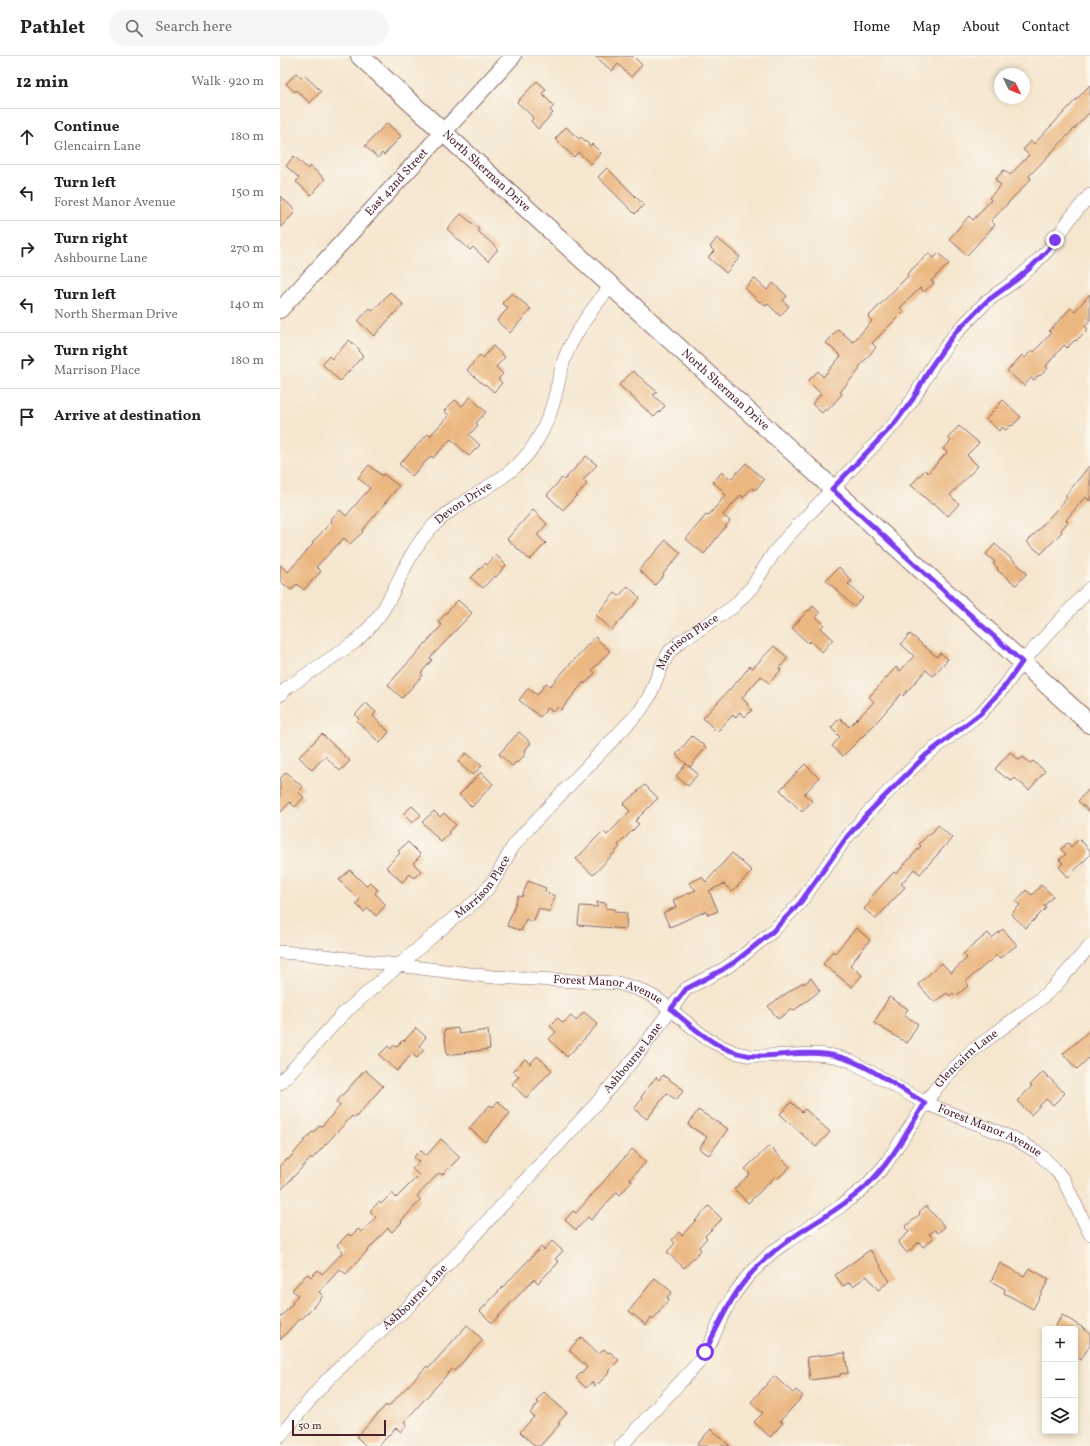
<!DOCTYPE html>
<html lang="en">
<head>
<meta charset="utf-8">
<style>
  :root { --surface:#fff; --page:#f6f6f6; --text:#202124; --muted:#757577; --line:#e0e0e0 }
  body { margin:0; font-family:Vollkorn,serif; background:var(--page); color:var(--text) }
  .controls { position:absolute; right:12px; bottom:12px; display:grid; overflow:hidden; border-radius:4px; box-shadow:0 2px 6px #0003 }
  .controls button { width:36px; height:36px; display:grid; place-items:center; padding:0; border:0; border-bottom:1px solid var(--line); background:var(--surface); color:var(--text); font:20px sans-serif }
  .compass { position:absolute; left:714px; top:12px; width:36px; height:36px; border-radius:50%; background:var(--surface); box-shadow:0 2px 6px #0003; rotate:133deg }
  .scale { position:absolute; left:12px; bottom:10px; width:94px; box-sizing:border-box; padding-left:4px; border:2px solid #4a1f2b; border-top:0; font-size:11px; line-height:14px; white-space:nowrap; color:#4a1f2b; -webkit-text-stroke:3px #fbf7ec; paint-order:stroke }
  .stop { position:absolute; width:12px; height:12px; margin:-9px; border:3px solid #7c3aed; border-radius:50%; background:#fff }
  .stop.end { background:#7c3aed; border-color:#fff; box-shadow:0 1px 4px #0008 }
  .list { margin:0; padding:0; list-style:none }
  h2 { display:flex; justify-content:space-between; align-items:center; height:52px; margin:0; padding:0 16px; font-size:17px }
  h2 small { font-size:13px; font-weight:400; color:var(--muted) }
  .list li { display:grid; grid-template-columns:26px 1fr auto; gap:12px; align-items:center; box-sizing:border-box; height:56px; padding:0 16px; border-top:1px solid var(--line) }
  .list b { display:block; font-size:15px; white-space:nowrap }
  .list p { margin:0; font-size:13px; white-space:nowrap; color:var(--muted) }
  .list em { font-size:13px; font-style:normal; color:var(--muted) }
  .icon { flex:none; width:22px; height:22px; fill:none; stroke:currentColor; stroke-width:2; stroke-linecap:round; stroke-linejoin:round }
  .map { position:relative; flex:none; width:810px; height:1390px; overflow:hidden }
  header { display:flex; align-items:center; gap:24px; box-sizing:border-box; height:56px; padding:0 20px; background:var(--surface); border-bottom:1px solid var(--line) }
  header strong { font-size:19px }
  nav { display:flex; gap:22px; margin-inline-start:auto; font-size:14px }
  .search { width:280px; height:36px; background:var(--page); display:flex; align-items:center; gap:10px; box-sizing:border-box; padding:0 14px; border-radius:22px; color:var(--muted); font-size:15px }
  main { display:flex }
  aside { flex:1; background:var(--surface) }
  .map>svg:first-child { display:block }
  .building { fill:#ebb781 }
  .lines { fill:none; stroke-linecap:round; stroke-linejoin:round }
  .minor-casing { stroke:#866564; stroke-width:14 }
  .tertiary-casing { stroke:#866564; stroke-width:18 }
  .secondary-casing { stroke:#866564; stroke-width:20 }
  .minor { stroke:#fff; stroke-width:13 }
  .tertiary { stroke:#fff; stroke-width:16 }
  .secondary { stroke:#fff; stroke-width:18 }
  .route { stroke:#7c3aed; stroke-width:5 }
  .labels { text-anchor:middle; dominant-baseline:central; stroke-width:3; stroke-linejoin:round; paint-order:stroke }
  .street-label { font-size:12px; fill:#4a1f2b; stroke:#fbf7ec }
</style>
</head>
<body>
<header>
<strong>Pathlet</strong>
<div class="search"><svg class="icon" aria-label="search" viewBox="0 0 24 24"><circle cx="10" cy="10" r="6"/><path d="M15 15l6 6"/></svg>Search here</div>
<nav><a>Home</a><a>Map</a><a>About</a><a>Contact</a></nav>
</header>
<main>
<aside>
<h2>12 min<small>Walk · 920 m</small></h2>
<ul class="list">
<li><svg class="icon" aria-label="ahead" viewBox="0 0 24 24"><path d="M12 20V5M6 11l6-6 6 6"/></svg><div><b>Continue</b><p>Glencairn Lane</p></div><em>180 m</em></li>
<li><svg class="icon" aria-label="left" viewBox="0 0 24 24"><path d="M17 20v-9H6M10 6l-5 5 5 5"/></svg><div><b>Turn left</b><p>Forest Manor Avenue</p></div><em>150 m</em></li>
<li><svg class="icon" aria-label="right" viewBox="0 0 24 24"><path d="M7 20v-9h11M14 6l5 5-5 5"/></svg><div><b>Turn right</b><p>Ashbourne Lane</p></div><em>270 m</em></li>
<li><svg class="icon" aria-label="left" viewBox="0 0 24 24"><path d="M17 20v-9H6M10 6l-5 5 5 5"/></svg><div><b>Turn left</b><p>North Sherman Drive</p></div><em>140 m</em></li>
<li><svg class="icon" aria-label="right" viewBox="0 0 24 24"><path d="M7 20v-9h11M14 6l5 5-5 5"/></svg><div><b>Turn right</b><p>Marrison Place</p></div><em>180 m</em></li>
<li><svg class="icon" aria-label="arrive" viewBox="0 0 24 24"><path d="M6 21V4h12l-3 4 3 4H6"/></svg><div><b>Arrive at destination</b></div></li>
</ul>
</aside>
<div class="map">
<svg width="810" height="1390" viewBox="0 0 810 1390">
  <rect width="100%" height="100%" fill="#fbf7ec"/>
  <filter id="ink" filterUnits="userSpaceOnUse"><feTurbulence type="fractalNoise" baseFrequency=".025" numOctaves="2"/><feDisplacementMap in="SourceGraphic" scale="8" xChannelSelector="R" yChannelSelector="G"/><feConvolveMatrix kernelMatrix="1 2 1 2 8 2 1 2 1" color-interpolation-filters="sRGB"/></filter>
  <filter id="wash" filterUnits="userSpaceOnUse"><feTurbulence type="fractalNoise" baseFrequency=".012" numOctaves="4" result="noise"/><feDisplacementMap in="SourceGraphic" scale="16" xChannelSelector="R" yChannelSelector="G"/><feGaussianBlur stdDeviation="0.9" result="paint"/><feColorMatrix in="noise" values="0 0 0 0 0 0 0 0 0 0 0 0 0 0 0 0 0 1.4 0 .05"/><feComposite in="paint" operator="in"/></filter>
  <g filter="url(#wash)">
    <rect width="100%" height="100%" fill="#f5e6cf"/>
    <g id="blocks">
      <!-- building -->
      <g class="building">
        <polygon points="315,0 353,0 362,9 351,21 338,8 332,15"/>
        <polygon points="16,17 21,22 24,19 41,35 30,47 16,34 15,36 6,28"/>
        <polygon points="257,25 266,33 262,38 274,50 270,54 273,57 258,73 251,65 253,63 252,60 237,46"/>
        <polygon points="810,29 810,56 749,120 751,123 711,165 715,169 687,199 669,183 689,160 693,164 711,144 709,142 721,129 715,124 724,114 730,119 749,99 743,94 751,85 754,88"/>
        <polygon points="107,67 121,80 104,99 102,97 98,102 85,90"/>
        <polygon points="286,71 299,83 301,81 310,90 312,88 321,97 311,108 298,96 294,101 275,83"/>
        <polygon points="14,100 28,113 30,110 45,123 31,139 16,126 19,122 6,110"/>
        <polygon points="327,112 364,149 355,158 318,121"/>
        <polygon points="0,140 16,155 0,172"/>
        <polygon points="181,158 199,173 198,175 218,193 208,205 193,191 190,194 167,173"/>
        <polygon points="437,182 460,201 446,217 428,201 434,195 430,191"/>
        <polygon points="649,197 654,202 659,197 669,208 651,225 654,227 644,236 640,232 620,252 624,255 592,287 596,291 579,311 580,313 560,336 562,338 547,355 545,353 542,357 532,348 541,338 528,325 538,315 543,321 561,300 546,287 558,273 573,286 592,265 588,261 628,220 627,218"/>
        <polygon points="474,222 487,234 493,227 507,240 503,245 509,250 500,260 488,248 486,250 480,245 479,246 465,232"/>
        <polygon points="110,236 123,248 94,280 78,265 90,252 93,255"/>
        <polygon points="232,237 251,253 230,277 217,265 228,252 222,247"/>
        <polygon points="810,238 810,264 805,270 808,273 796,285 795,284 787,292 784,289 766,310 768,312 760,320 759,319 754,324 751,322 744,330 727,315 742,299 745,302 752,294 754,296 771,277 769,275 791,252 795,255"/>
        <polygon points="69,284 80,294 79,296 83,300 60,325 42,308 49,300 52,303"/>
        <polygon points="213,290 225,301 216,311 223,318 218,323 222,327 214,336 205,328 204,329 187,314 200,299 203,302"/>
        <polygon points="353,315 377,336 373,339 385,350 374,361 339,329"/>
        <polygon points="190,341 206,356 196,367 198,369 189,379 200,389 189,400 171,383 153,402 151,400 132,420 119,408 148,378 150,380 169,359 164,355 175,344 182,350"/>
        <polygon points="723,344 741,361 732,370 731,369 726,374 722,371 719,375 706,363"/>
        <polygon points="679,370 699,387 687,399 698,410 670,439 679,448 668,460 654,447 653,449 631,429 645,414 648,417 667,396 663,393 671,385 668,382"/>
        <polygon points="306,400 317,409 303,424 307,428 283,454 267,439 282,422 284,424"/>
        <polygon points="466,407 484,424 475,434 472,432 463,442 461,439 443,459 450,465 424,498 406,483 426,459 428,460 446,439 442,436 443,435 433,426 442,416 451,423"/>
        <polygon points="89,409 102,420 103,418 119,430 82,475 83,476 70,488 64,482 36,511 41,515 24,534 17,528 11,534 0,525 0,509 8,516 33,488 32,487 52,465 51,463 60,454 66,460 90,432 78,422"/>
        <polygon points="810,409 810,445 805,441 786,464 788,466 781,474 782,476 761,498 747,486 787,442 785,440"/>
        <polygon points="253,454 267,468 257,479 266,487 250,504 227,483"/>
        <polygon points="386,484 401,497 383,518 384,519 375,529 359,514"/>
        <polygon points="715,488 747,517 736,529 717,514 718,512 713,508 715,506 706,498"/>
        <polygon points="216,499 226,509 216,521 214,520 203,532 191,522 205,507 207,509"/>
        <polygon points="559,511 572,525 568,528 583,542 574,551 546,524"/>
        <polygon points="348,530 360,542 332,574 316,559 335,537 339,540"/>
        <polygon points="178,544 192,557 150,602 152,604 141,617 143,619 122,642 108,629 162,569 158,566"/>
        <polygon points="533,550 540,557 536,561 544,568 541,572 553,583 542,596 530,585 528,587 512,572 528,554 529,555"/>
        <polygon points="630,578 657,601 660,597 668,603 653,620 646,614 623,640 621,638 593,670 563,700 552,690 560,681 551,672 560,662 569,671 594,646 589,641 616,611 620,615 634,600 621,588"/>
        <polygon points="315,581 330,595 312,614 315,617 305,628 304,626 281,654 278,651 274,656 268,652 260,661 239,644 248,632 257,639 266,627 270,630"/>
        <polygon points="494,590 508,602 499,612 501,614 489,627 481,620 462,642 468,648 467,649 472,654 465,661 460,656 455,662 453,659 437,676 423,662 462,620 470,610 473,612"/>
        <polygon points="86,647 96,656 93,660 109,676 100,687 77,665 79,663 75,659"/>
        <polygon points="239,676 251,687 245,694 246,695 244,697 246,698 237,707 236,706 232,710 219,698"/>
        <polygon points="42,678 70,705 60,715 45,700 32,714 19,701"/>
        <polygon points="412,680 426,691 410,711 396,699"/>
        <polygon points="730,696 739,704 743,701 750,707 753,705 765,715 749,734 735,722 732,725 727,721 726,722 715,713"/>
        <polygon points="186,697 202,710 192,719 178,706"/>
        <polygon points="406,708 418,718 408,730 396,720"/>
        <polygon points="525,708 539,722 524,738 532,745 522,756 500,734"/>
        <polygon points="6,716 23,731 18,736 24,741 15,751 10,746 0,757 0,723"/>
        <polygon points="201,716 213,728 192,751 179,739"/>
        <polygon points="365,729 378,742 355,765 359,768 338,789 340,791 313,819 296,803 323,775 327,779 350,755 343,748"/>
        <polygon points="810,732 810,756 798,745"/>
        <polygon points="132,750 141,759 132,767 123,758"/>
        <polygon points="154,755 160,761 164,757 176,769 168,776 169,778 161,786 142,766"/>
        <polygon points="658,769 672,782 640,818 634,813 621,828 625,831 596,863 584,853 591,845 589,843 614,816 616,818 641,790 639,788 649,778 650,779"/>
        <polygon points="799,783 810,794 810,799 788,821 779,811 783,807 779,804 786,798 781,793 788,787 791,791"/>
        <polygon points="128,786 141,799 133,807 141,815 134,822 130,818 122,826 106,811 120,797 118,795"/>
        <polygon points="452,797 472,815 452,836 444,828 429,835 438,855 428,859 426,855 390,871 383,857 396,851 393,844 416,834 409,827 422,821 426,826"/>
        <polygon points="70,814 86,830 90,826 98,834 95,837 106,849 96,860 88,852 84,856 76,848 80,844 59,824"/>
        <polygon points="248,825 266,832 265,836 275,840 269,856 259,852 253,866 246,863 241,875 227,870 238,840 242,841"/>
        <polygon points="761,829 773,840 764,850 766,852 746,872 731,858 740,849 736,846 746,834 752,839"/>
        <polygon points="317,846 326,847 326,852 335,853 335,856 347,857 346,873 298,869 300,850 317,851"/>
        <polygon points="576,872 590,884 570,909 582,919 572,931 543,908 553,895 555,897"/>
        <polygon points="723,873 737,889 720,902 717,899 685,926 689,929 676,940 673,937 670,940 667,937 654,946 638,928 662,907 671,917 687,902 683,898 691,891 708,877 712,882"/>
        <polygon points="531,922 540,935 513,955 512,953 498,963 488,950 523,926 524,928"/>
        <polygon points="609,941 628,953 624,959 638,968 627,987 594,967"/>
        <polygon points="304,956 318,968 287,1001 269,983 276,976 270,970 278,962 283,967 291,960 296,965"/>
        <polygon points="136,972 146,981 139,990 144,994 137,1002 132,998 117,1015 99,999 108,990 111,993 114,989 116,991 123,984 124,985"/>
        <polygon points="178,972 179,978 208,974 210,993 167,999 164,974"/>
        <polygon points="810,974 810,1001 797,1013 783,998"/>
        <polygon points="257,1000 272,1014 246,1042 232,1028 239,1020 233,1015 245,1003 250,1008"/>
        <polygon points="85,1014 103,1030 75,1062 72,1060 32,1103 31,1102 0,1135 0,1110 7,1103 8,1104 32,1076 33,1077 40,1069 42,1070 60,1050 56,1046"/>
        <polygon points="763,1016 785,1037 773,1049 766,1043 751,1059 737,1045 752,1030 750,1029"/>
        <polygon points="383,1019 404,1034 396,1044 387,1037 367,1063 354,1053 362,1043 361,1041 376,1021 379,1024"/>
        <polygon points="218,1045 230,1057 205,1086 189,1072 210,1049 213,1051"/>
        <polygon points="511,1046 522,1056 525,1053 550,1076 536,1091 500,1058"/>
        <polygon points="418,1054 448,1073 429,1099 419,1093 427,1081 408,1069"/>
        <polygon points="161,1083 180,1101 162,1119 159,1117 137,1140 141,1144 121,1165 122,1166 112,1176 108,1172 66,1218 60,1213 39,1236 43,1240 21,1264 19,1263 0,1284 0,1262 13,1247 12,1246 18,1239 12,1234 27,1218 31,1221 38,1214 42,1218 63,1196 57,1189 68,1178 71,1180 78,1173 82,1176 96,1161 90,1155 99,1146 101,1148 112,1137 116,1142 139,1119 132,1113 139,1106 134,1101 141,1094 146,1100"/>
        <polygon points="489,1090 510,1111 497,1123 495,1121 468,1147 454,1133 470,1118 465,1113"/>
        <polygon points="352,1093 366,1106 350,1123 352,1125 340,1139 337,1136 311,1164 308,1161 296,1174 285,1164 293,1155 296,1157"/>
        <polygon points="429,1150 442,1163 425,1180 427,1182 419,1191 421,1194 404,1212 387,1196 395,1187 392,1184 399,1176 402,1179"/>
        <polygon points="646,1150 665,1171 658,1177 655,1174 649,1178 653,1183 643,1191 639,1186 627,1197 618,1186 629,1176 625,1171 640,1158 639,1156"/>
        <polygon points="272,1185 283,1195 275,1203 279,1206 258,1227 254,1223 212,1267 200,1255 261,1191 264,1194"/>
        <polygon points="590,1194 601,1210 600,1211 610,1225 598,1234 587,1220 573,1230 570,1226 563,1230 555,1219"/>
        <polygon points="720,1207 744,1220 749,1212 769,1223 753,1253 724,1237 725,1233 711,1225"/>
        <polygon points="375,1222 392,1236 387,1242 389,1243 373,1264 371,1262 366,1269 349,1255"/>
        <polygon points="782,1259 805,1273 803,1273 810,1277 810,1289 801,1304 795,1300 795,1273 774,1273"/>
        <polygon points="187,1269 203,1284 174,1315 172,1313 124,1366 127,1369 121,1376 116,1372 98,1390 86,1390 77,1381 106,1349 108,1351 147,1310 149,1312"/>
        <polygon points="301,1281 318,1297 319,1298 324,1293 328,1297 330,1296 339,1304 328,1315 329,1317 316,1330 312,1326 306,1332 296,1322 307,1311 289,1294"/>
        <polygon points="565,1297 568,1317 560,1318 560,1320 530,1324 527,1301"/>
        <polygon points="494,1320 513,1337 516,1334 523,1340 500,1365 503,1367 490,1381 474,1366 483,1357 471,1346"/>
        <polygon points="264,1336 287,1357 278,1367 280,1368 260,1390 255,1390 240,1376 254,1361 250,1357 259,1347 256,1345"/>
        <polygon points="431,1373 450,1390 416,1390"/>
      </g>
    </g>
  </g>
  <g filter="url(#ink)">
    <use href="#blocks" fill-opacity="0" stroke="#866564" stroke-width="1"/>
    <g class="lines">
      <defs>
        <g id="minor">
          <path id="s1" d="M0 639 8 631 75 586C87 575 98 563 106 549 121 522 130 494 152 471 183 439 233 426 256 386 264 373 270 359 274 344 278 330 280 315 285 301 296 274 313 251 331 230"/>
          <path id="s2" d="M0 896 29 898 213 921 338 927 360 934 376 942 427 983 453 996 471 1000H482L537 998 554 1000 571 1005 645 1047 735 1083 757 1096 774 1112 783 1123 810 1178"/>
          <path id="s3" d="M0 1027 64 957 170 865 197 844 208 832 218 818 232 792 243 778 360 655 369 641 383 607 390 595 400 586 453 551 472 531 493 498 508 480 615 367 633 343 654 307 674 279 707 245 736 224 750 212 768 194 792 160 810 139"/>
          <path id="s4" d="M0 1380 45 1326 79 1293 127 1252 316 1048 358 998 406 933 442 914 456 905 492 876 520 847 567 781 587 758 608 736 646 699 701 657 725 630 742 606 810 532"/>
          <path id="s5" d="M341 1390 419 1306 431 1286 442 1260 453 1240 467 1221 491 1197 505 1187 561 1150 585 1131 605 1109 651 1039 666 1020 692 995 758 945 774 931 810 890"/>
        </g>
        <g id="tertiary">
          <path id="s6" d="M0 254 233 0"/>
        </g>
        <g id="secondary">
          <path id="s7" d="M80 0 810 668"/>
        </g>
      </defs>
      <!-- minor casing -->
      <use href="#minor" class="minor-casing"/>
      <!-- tertiary casing -->
      <use href="#tertiary" class="tertiary-casing"/>
      <!-- secondary casing -->
      <use href="#secondary" class="secondary-casing"/>
      <!-- minor -->
      <use href="#minor" class="minor"/>
      <!-- tertiary -->
      <use href="#tertiary" class="tertiary"/>
      <!-- secondary -->
      <use href="#secondary" class="secondary"/>
    </g>
  </g>
  <g class="lines" filter="url(#ink)">
    <!-- route -->
    <path class="route" d="M425 1296C444 1257 457 1226 492 1197 521 1172 557 1157 585 1131 610 1108 627 1076 645 1047 620 1033 587 1008 560 1001 535 994 508 999 483 1000 445 1002 418 976 391 953L406 933 442 914 456 905 492 876 520 847 567 781 587 758 646 699 701 657 725 630 742 606 552 433 615 367 633 343 650 312 674 278 707 245 736 224 750 212 768 194 775 184"/>
  </g>
  <g class="labels">
    <!-- street labels -->
    <g class="street-label">
      <text stroke="none"><textPath href="#s7" startOffset="171">North Sherman Drive</textPath></text>
      <text stroke="none"><textPath href="#s6" startOffset="173">East 42nd Street</textPath></text>
      <text stroke="none"><textPath href="#s7" startOffset="495">North Sherman Drive</textPath></text>
      <text stroke="none"><textPath href="#s1" startOffset="271">Devon Drive</textPath></text>
      <text stroke="none"><textPath href="#s3" startOffset="606">Marrison Place</textPath></text>
      <text stroke="none"><textPath href="#s3" startOffset="283">Marrison Place</textPath></text>
      <text stroke="none"><textPath href="#s2" startOffset="331">Forest Manor Avenue</textPath></text>
      <text stroke="none"><textPath href="#s4" startOffset="518">Ashbourne Lane</textPath></text>
      <text stroke="none"><textPath href="#s5" startOffset="526">Glencairn Lane</textPath></text>
      <text stroke="none"><textPath href="#s2" startOffset="750">Forest Manor Avenue</textPath></text>
      <text stroke="none"><textPath href="#s4" startOffset="194">Ashbourne Lane</textPath></text>
    </g>
  </g>
</svg>
<div class="controls">
<button>+</button>
<button>−</button>
<button><svg class="icon" aria-label="layers" viewBox="0 0 24 24"><path d="M12 4l9 5-9 5-9-5zM3 14l9 5 9-5"/></svg></button>
</div>
<svg class="compass" viewBox="-18 -18 36 36"><path d="M0-13l5 13h-10z" fill="#e53935"/><path d="M0 13l5-13h-10z" fill="#757577"/></svg>
<div class="scale">50 m</div>
<div class="stop" style="left:425px;top:1296px"></div>
<div class="stop end" style="left:775px;top:184px"></div>
</div>
</main>
</body>
</html>
